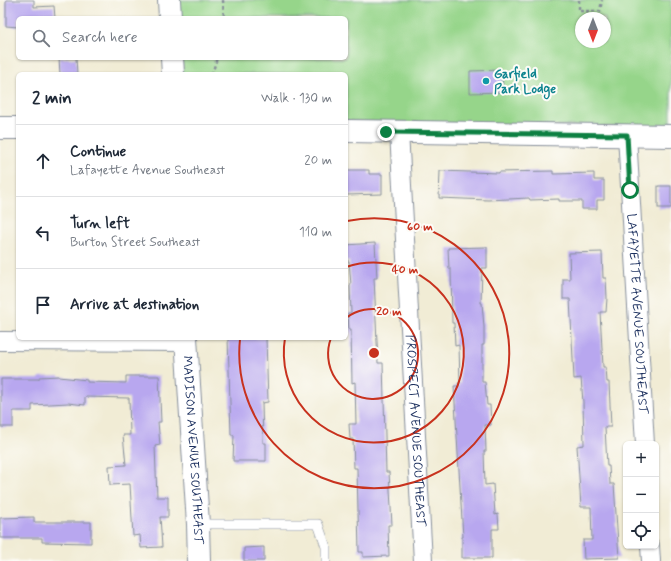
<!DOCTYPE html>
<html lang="en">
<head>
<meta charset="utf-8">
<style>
  :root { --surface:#fff; --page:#f2f2f3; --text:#1f2937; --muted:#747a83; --line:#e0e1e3 }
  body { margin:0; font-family:Mynerve,sans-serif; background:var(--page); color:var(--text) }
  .controls { position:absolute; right:12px; bottom:12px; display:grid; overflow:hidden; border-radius:6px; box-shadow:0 1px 3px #0004 }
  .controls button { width:36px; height:36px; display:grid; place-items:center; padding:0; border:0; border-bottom:1px solid var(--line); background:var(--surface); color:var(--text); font:20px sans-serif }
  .compass { position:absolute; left:575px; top:12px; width:36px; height:36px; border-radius:50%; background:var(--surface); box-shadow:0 1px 3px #0004; rotate:180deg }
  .stop { position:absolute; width:12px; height:12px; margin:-9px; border:3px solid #0b8043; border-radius:50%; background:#fff }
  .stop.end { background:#0b8043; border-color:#fff; box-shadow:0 1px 4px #0008 }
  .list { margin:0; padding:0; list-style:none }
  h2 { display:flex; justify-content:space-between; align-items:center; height:52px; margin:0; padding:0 16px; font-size:17px }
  h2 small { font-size:13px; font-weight:400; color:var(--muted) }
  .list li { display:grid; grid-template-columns:26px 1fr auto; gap:12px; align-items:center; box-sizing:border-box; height:72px; padding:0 16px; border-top:1px solid var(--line) }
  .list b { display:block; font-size:15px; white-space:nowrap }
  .list p { margin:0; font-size:13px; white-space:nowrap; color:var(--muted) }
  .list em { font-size:13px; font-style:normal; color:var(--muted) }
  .icon { flex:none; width:22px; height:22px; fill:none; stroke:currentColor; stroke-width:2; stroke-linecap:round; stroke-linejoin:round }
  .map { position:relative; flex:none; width:671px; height:561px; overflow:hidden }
  .search { position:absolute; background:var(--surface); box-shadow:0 1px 3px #0004; left:16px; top:16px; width:332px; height:44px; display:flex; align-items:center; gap:10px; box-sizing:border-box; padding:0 14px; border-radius:6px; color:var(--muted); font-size:15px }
  .panel { position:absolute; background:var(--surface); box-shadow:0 1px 3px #0004; left:16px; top:72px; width:332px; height:268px; border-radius:6px }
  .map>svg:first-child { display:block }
  .green { fill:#96d58a; stroke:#588274; fill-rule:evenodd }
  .building { fill:#b8a7ef }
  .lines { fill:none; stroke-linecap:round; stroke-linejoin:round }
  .service-casing { stroke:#868e9a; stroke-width:10 }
  .minor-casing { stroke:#868e9a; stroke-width:20 }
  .tertiary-casing { stroke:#868e9a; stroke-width:24 }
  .secondary-casing { stroke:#868e9a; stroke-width:24 }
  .path { stroke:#868e9a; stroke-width:2.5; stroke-dasharray:3 3; stroke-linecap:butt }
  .service { stroke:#fff; stroke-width:9 }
  .minor { stroke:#fff; stroke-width:18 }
  .tertiary { stroke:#fff; stroke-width:22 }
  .secondary { stroke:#fff; stroke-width:22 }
  .route { stroke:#0b8043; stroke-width:5 }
  .ring { fill:none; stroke:#c8321e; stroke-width:2 }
  .culture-dot { fill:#0f9aa8; stroke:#fdfcf7; stroke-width:1.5 }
  .labels { text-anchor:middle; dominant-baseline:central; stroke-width:4; stroke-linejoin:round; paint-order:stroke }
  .culture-label { font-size:13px; font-weight:bold; fill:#0d838f; stroke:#fdfcf7; text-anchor:start }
  .street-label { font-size:13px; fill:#1b2f5e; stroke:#fdfcf7 }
  .centre { fill:#c8321e; stroke:#fdfcf7; stroke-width:2 }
  .ring-label { font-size:12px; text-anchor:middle; font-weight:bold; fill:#c8321e; stroke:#fdfcf7; stroke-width:4; stroke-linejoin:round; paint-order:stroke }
</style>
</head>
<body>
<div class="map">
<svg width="671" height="561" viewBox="0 0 671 561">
  <rect width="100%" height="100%" fill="#fdfcf7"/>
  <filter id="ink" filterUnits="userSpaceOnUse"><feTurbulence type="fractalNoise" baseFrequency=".025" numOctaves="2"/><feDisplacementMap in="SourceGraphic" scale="8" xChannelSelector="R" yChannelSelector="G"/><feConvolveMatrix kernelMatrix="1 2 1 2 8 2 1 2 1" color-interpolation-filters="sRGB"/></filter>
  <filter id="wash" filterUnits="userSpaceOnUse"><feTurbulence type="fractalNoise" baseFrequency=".012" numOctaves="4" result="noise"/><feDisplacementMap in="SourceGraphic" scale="16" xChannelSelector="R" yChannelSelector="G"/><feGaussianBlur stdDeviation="0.9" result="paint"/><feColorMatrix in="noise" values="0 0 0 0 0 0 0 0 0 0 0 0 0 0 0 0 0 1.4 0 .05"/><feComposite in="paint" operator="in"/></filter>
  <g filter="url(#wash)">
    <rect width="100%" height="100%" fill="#f1ecd5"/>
    <!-- green -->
    <path class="green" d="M179 0H671V128L346 121V74H183L182 58H346V18H180ZM581 18H605V42H581Z"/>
    <g id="blocks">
      <!-- building -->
      <g class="building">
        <polygon points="6,0 34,0 34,7 54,6 55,18 18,18 18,27 6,26"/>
        <polygon points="59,58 76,58 77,74 60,74"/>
        <polygon points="502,70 503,92 470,93 470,71"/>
        <polygon points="346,170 369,170 369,174 382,174 382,194 346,195"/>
        <polygon points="440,171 499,173 499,172 553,171 553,174 594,173 594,180 604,180 604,200 597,200 597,209 582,209 582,201 559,201 559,199 530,200 529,198 488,200 439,198"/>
        <rect x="658" y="186" width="13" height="22"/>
        <polygon points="375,243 377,278 374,278 378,363 383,363 386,472 389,472 392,525 388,525 389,556 363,557 363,552 359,552 357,468 354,468 353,439 350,439 349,424 356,424 355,382 352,383 351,330 349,330 348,313 351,313 350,285 351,285 349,261 346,261 346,245"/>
        <polygon points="487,247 487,268 482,268 481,303 482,303 484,327 484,345 482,345 482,382 485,382 487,405 490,405 491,425 485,425 486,451 484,451 485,485 493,484 495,515 498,514 499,529 492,529 492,558 462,558 462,537 463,537 454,386 459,386 458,383 460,383 459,345 455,346 454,323 452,323 451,269 449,269 448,248"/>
        <polygon points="602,252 603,278 606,278 607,298 606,312 600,312 603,367 606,367 607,382 609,382 611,427 605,427 607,466 609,466 610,484 614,484 619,558 584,559 583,540 592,540 591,507 581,507 577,446 584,445 583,402 581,378 574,379 570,299 563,299 563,279 570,279 569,253"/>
        <polygon points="228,338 266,338 268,402 262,403 263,443 266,443 266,461 233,461 234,435 231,435"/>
        <polygon points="59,376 59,377 87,380 87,382 126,383 126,376 159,376 161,422 158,422 160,445 155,446 157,497 168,497 168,517 160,517 162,547 141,548 140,535 133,536 130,484 110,485 109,466 126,465 123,435 130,435 129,398 85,397 85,405 68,403 32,405 32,411 13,411 13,427 1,427 1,379 39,379 39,377"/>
        <polygon points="34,517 34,522 91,522 91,543 42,542 42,538 0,538 0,518"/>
        <polygon points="264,547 264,561 244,561 244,548"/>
      </g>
    </g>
  </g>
  <g filter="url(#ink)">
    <use href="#blocks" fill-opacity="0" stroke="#868e9a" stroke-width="1"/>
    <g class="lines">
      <defs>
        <polyline id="service" points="198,524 318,524 326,547 326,561"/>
        <g id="minor">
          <path id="s1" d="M399 132 423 561"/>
          <path id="s2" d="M627 135 645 444"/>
          <polyline points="0,341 186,342"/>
          <polyline points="650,546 651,561"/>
        </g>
        <g id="tertiary">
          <polyline points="169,0 170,18"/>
          <polyline points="172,58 173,74"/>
          <path id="s3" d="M186 338 198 524 199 561"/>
        </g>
        <g id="secondary">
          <polyline points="0,128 18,128"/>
          <polyline points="346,131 671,136"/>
        </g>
      </defs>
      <!-- service casing -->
      <use href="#service" class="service-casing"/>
      <!-- minor casing -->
      <use href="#minor" class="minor-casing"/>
      <!-- tertiary casing -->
      <use href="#tertiary" class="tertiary-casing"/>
      <!-- secondary casing -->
      <use href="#secondary" class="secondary-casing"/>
      <!-- path -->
      <g class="path">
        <polyline points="223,0 224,18"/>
        <polyline points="579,0 579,11 600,11 602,0"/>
        <polyline points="212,74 217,58"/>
      </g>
      <!-- service -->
      <use href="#service" class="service"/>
      <!-- minor -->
      <use href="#minor" class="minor"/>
      <!-- tertiary -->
      <use href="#tertiary" class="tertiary"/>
      <!-- secondary -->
      <use href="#secondary" class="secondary"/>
    </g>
  </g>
  <g class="lines" filter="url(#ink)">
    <!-- route -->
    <polyline class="route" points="386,132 627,135 630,190"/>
  </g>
  <!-- distance rings -->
  <g class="ring">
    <path d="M346 318A45 45 0 1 1 331 338"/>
    <path d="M346 267A90 90 0 1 1 285 338"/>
    <path d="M347 221A135 135 0 1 1 240 339"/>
  </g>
  <!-- markers -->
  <circle class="culture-dot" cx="486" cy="81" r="4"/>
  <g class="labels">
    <!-- culture labels -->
    <g class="culture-label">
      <text x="494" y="74">Garfield<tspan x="494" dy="15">Park Lodge</tspan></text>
    </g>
    <!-- street labels -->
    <g class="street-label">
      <text stroke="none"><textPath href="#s2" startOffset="179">LAFAYETTE AVENUE SOUTHEAST</textPath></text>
      <text stroke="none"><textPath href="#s1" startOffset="299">PROSPECT AVENUE SOUTHEAST</textPath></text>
      <text stroke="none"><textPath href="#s3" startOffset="112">MADISON AVENUE SOUTHEAST</textPath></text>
    </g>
  </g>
  <circle cx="374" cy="353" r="6" class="centre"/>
  <g class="ring-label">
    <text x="420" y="230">60 m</text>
    <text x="405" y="273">40 m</text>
    <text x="389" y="315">20 m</text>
  </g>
</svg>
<div class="controls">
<button>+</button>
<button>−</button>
<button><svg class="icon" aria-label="locate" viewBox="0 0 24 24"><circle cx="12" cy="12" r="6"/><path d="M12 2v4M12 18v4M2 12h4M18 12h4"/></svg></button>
</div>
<svg class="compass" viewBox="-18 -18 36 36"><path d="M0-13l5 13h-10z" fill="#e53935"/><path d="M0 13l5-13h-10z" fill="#747a83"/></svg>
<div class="stop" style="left:630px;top:190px"></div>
<div class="stop end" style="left:386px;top:132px"></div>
<div class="search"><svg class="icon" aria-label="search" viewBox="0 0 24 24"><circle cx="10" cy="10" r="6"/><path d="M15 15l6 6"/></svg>Search here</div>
<section class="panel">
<h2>2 min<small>Walk · 130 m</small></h2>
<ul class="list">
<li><svg class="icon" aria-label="ahead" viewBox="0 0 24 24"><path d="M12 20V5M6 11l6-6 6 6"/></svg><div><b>Continue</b><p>Lafayette Avenue Southeast</p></div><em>20 m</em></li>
<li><svg class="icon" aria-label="left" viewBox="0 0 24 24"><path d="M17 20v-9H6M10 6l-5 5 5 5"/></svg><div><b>Turn left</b><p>Burton Street Southeast</p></div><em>110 m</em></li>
<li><svg class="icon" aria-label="arrive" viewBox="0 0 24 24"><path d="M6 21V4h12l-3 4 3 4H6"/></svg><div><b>Arrive at destination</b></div></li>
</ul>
</section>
</div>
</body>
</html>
